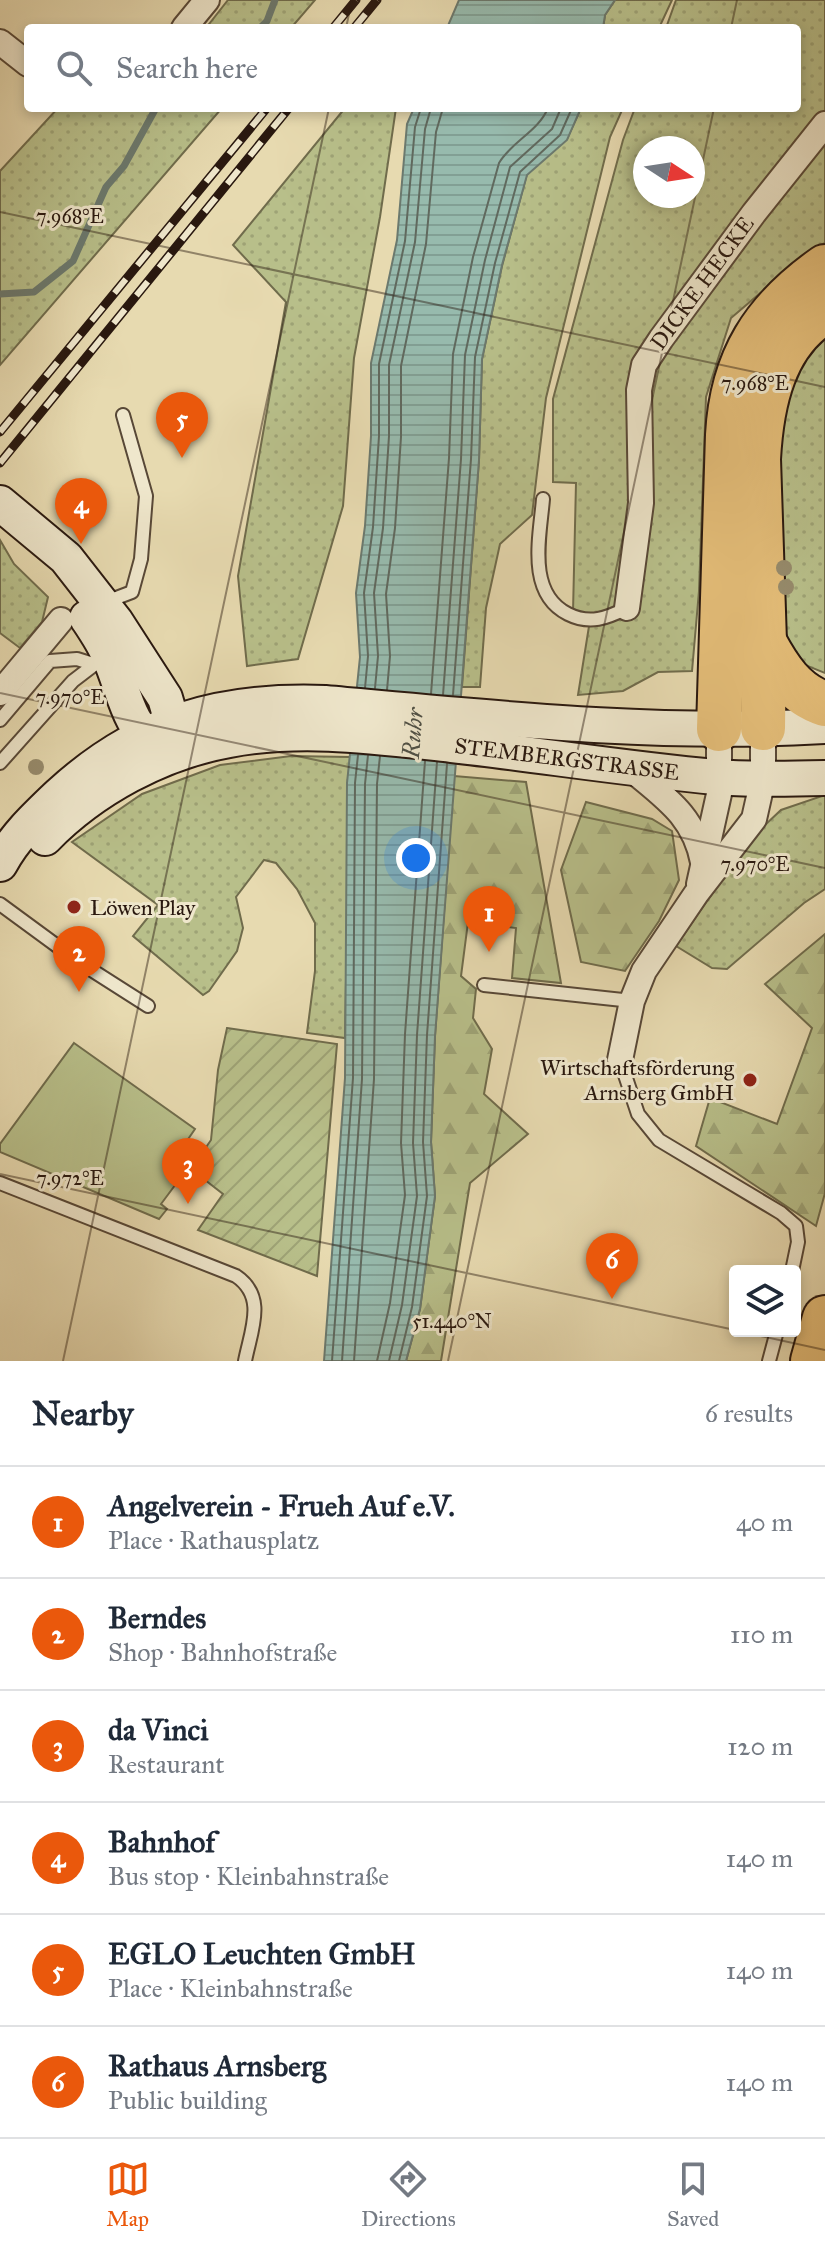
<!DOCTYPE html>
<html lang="en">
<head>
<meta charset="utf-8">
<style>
  :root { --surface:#fff; --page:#f2f2f3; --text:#1f2937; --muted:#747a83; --line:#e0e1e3; --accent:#ea580c }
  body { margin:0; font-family:"IM FELL Great Primer",serif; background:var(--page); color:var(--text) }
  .controls { position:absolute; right:24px; bottom:24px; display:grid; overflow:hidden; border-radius:8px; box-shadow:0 4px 12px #0003 }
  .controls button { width:72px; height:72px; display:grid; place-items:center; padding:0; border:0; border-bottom:2px solid var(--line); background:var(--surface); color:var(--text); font:40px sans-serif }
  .compass { position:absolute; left:633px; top:136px; width:72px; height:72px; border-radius:50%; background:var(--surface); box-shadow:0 4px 12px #0003; rotate:102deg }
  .you { position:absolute; left:416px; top:858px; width:28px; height:28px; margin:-20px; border:6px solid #fff; border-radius:50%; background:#1a73e8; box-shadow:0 0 0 12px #1a73e833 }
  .badge { display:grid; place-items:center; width:52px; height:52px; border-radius:50%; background:var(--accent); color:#fff; font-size:26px; font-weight:700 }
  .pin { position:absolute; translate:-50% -66px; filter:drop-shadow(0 2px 4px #0008) }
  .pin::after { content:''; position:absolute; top:42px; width:28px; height:24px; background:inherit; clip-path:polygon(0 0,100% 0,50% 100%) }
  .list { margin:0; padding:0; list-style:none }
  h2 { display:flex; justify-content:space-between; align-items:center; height:104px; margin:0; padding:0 32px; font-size:34px }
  h2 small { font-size:26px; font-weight:400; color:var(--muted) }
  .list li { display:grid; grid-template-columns:52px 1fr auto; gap:24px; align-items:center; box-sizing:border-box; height:112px; padding:0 32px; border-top:2px solid var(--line) }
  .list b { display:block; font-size:30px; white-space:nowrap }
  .list p { margin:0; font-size:26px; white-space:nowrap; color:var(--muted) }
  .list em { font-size:26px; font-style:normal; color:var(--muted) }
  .icon { flex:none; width:44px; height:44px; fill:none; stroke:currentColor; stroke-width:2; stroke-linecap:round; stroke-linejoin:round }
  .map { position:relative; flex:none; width:825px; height:1361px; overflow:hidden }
  .search { position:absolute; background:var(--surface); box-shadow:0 4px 12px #0003; left:24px; right:24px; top:24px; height:88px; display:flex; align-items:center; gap:20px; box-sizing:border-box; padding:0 28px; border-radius:8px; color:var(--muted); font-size:30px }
  .sheet { height:776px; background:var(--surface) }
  nav { display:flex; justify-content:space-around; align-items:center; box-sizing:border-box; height:112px; border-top:2px solid var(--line); background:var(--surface); font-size:22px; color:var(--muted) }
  nav a { display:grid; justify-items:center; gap:4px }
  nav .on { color:var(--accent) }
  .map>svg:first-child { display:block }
  .grass { fill:url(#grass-dots); stroke:#706c4c; stroke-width:2; fill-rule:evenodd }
  .forest { fill:url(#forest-firs); stroke:#706c4c; stroke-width:2 }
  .park { fill:#b8bf8a; stroke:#706c4c; stroke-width:2 }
  .garden { fill:url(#garden-furrows); stroke:#706c4c; stroke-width:2 }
  .water { fill:url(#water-rules); stroke:#6b796e; stroke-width:2 }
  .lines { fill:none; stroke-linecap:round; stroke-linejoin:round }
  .shore { stroke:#60695e; stroke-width:2 }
  .stream { stroke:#6b796e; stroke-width:7 }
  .lane-casing { stroke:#584837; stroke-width:16 }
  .street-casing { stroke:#584837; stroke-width:28 }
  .secondary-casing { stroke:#29180f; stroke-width:38 }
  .highway-casing { stroke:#29180f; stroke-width:48 }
  .lane { stroke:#efe7cc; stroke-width:12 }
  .street { stroke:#efe7cc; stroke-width:24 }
  .secondary { stroke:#efe7cc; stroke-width:34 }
  .highway { stroke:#e4bd78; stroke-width:44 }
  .rail-casing { stroke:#29180f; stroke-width:9 }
  .rail { stroke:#efe7cc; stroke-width:6; stroke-dasharray:18; stroke-linecap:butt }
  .tree { fill:#968b6c }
  .ticks { fill:none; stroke:#29180f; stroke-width:2; stroke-opacity:0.45 }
  .poi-dot { fill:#8f2418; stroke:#efe7cc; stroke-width:3 }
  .labels { text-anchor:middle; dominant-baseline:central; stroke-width:6; stroke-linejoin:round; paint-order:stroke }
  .street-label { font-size:22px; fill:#29180f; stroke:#efe7cc }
  .poi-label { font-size:22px; fill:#29180f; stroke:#efe7cc; text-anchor:start }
  .water-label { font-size:24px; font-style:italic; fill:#505146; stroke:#efe7cc }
  .ticks-label { font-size:20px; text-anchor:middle; fill:#29180f; stroke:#efe7cc; stroke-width:6; stroke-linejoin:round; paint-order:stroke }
</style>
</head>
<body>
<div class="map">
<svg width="825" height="1361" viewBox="0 0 825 1361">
  <defs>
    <pattern id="grass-dots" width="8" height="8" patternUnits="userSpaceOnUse" patternTransform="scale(2)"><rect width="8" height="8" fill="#b8bf8a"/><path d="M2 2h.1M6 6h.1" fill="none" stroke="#9ea376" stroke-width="1.8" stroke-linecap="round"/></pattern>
    <pattern id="forest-firs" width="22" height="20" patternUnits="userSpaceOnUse" patternTransform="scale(2)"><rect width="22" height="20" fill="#b8bf8a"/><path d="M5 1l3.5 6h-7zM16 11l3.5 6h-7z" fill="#9ea376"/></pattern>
    <pattern id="garden-furrows" width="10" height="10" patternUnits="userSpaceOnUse" patternTransform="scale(2)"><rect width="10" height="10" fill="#b8bf8a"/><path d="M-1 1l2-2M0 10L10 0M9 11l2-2" fill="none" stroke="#9ea376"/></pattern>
    <pattern id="water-rules" width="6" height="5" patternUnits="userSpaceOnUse" patternTransform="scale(2)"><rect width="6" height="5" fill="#97baad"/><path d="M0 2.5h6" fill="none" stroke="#829f94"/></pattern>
  </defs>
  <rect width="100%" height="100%" fill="#e7dab0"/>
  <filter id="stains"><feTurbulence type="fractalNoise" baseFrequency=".0025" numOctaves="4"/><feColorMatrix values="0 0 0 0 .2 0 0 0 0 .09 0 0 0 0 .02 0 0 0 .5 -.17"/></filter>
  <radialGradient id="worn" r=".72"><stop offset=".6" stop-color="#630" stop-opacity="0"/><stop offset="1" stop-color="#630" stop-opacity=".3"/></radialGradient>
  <!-- grass -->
  <g class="grass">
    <polygon points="228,0 315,0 291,28 206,28"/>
    <polygon points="615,0 672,0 659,28 603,28 605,15"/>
    <path d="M676 0H825V243L812 249 731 318 706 397 699 591 692 671 658 672 623 691 578 695 590 620 573 612 576 483 553 482V399L623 140 635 108H797V28H666ZM645 148H693V196H645Z"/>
    <polygon points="58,108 222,108 0,365 0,171"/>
    <polygon points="345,108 396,108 380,217 354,358 343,506 298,659 247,666 238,576 286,302 233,245"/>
    <polygon points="581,108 623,108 610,137 546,398 532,515 500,544 486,608 480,687 462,687 479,460 482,359 502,266 527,174 567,139"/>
    <polygon points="825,325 825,673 805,665 773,626 777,403"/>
    <polygon points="0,540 14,564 48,597 42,622 20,648 0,633"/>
    <polygon points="291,756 350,757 345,1038 307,1033 315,971 315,923 297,889 276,863 264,860 236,897 243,928 237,951 209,991 203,995 133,936 158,905 72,842 142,794 220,765"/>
    <polygon points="825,795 825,889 804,903 727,969 712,968 676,946 750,839 781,810"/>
  </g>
  <!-- forest -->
  <g class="forest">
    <polygon points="454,776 526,782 561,983 512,978 516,928 468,922 461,976 476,989 473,1018 492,1049 484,1094 528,1134 470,1183 441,1361 406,1361 420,1309 435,1196 431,1142 435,1036"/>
    <polygon points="586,802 652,819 672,831 679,880 659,921 625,971 581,962 561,870"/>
    <polygon points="825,934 825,1193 816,1226 696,1146 710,1098 777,1124 812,1028 765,984"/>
  </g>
  <!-- park -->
  <polygon class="park" points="74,1043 195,1129 182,1148 196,1157 161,1204 167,1209 159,1219 0,1152 0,1144"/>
  <!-- garden -->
  <polygon class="garden" points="227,1028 337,1044 317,1276 198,1230 223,1194 191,1169 211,1140 218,1070"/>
  <!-- water -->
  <g class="water">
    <polygon points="459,0 615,0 605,15 603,28 447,28"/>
    <polygon points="414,108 581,108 567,140 527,175 502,265 482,359 479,460 435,1036 431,1142 435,1196 420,1309 406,1361 324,1361 345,1078 347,783 360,657 356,593 365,526 371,436 371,363 397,240 407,124"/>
  </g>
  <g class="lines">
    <!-- shore -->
    <g class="shore">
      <polyline points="365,688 368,656 364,593 373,527 379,436 379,364 405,241 415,127 421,108"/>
      <polyline points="375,688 378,656 374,593 383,528 389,436 389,365 415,242 425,129 431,108"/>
      <polyline points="387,690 390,656 386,594 395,528 401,437 401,366 426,244 436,132 443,108"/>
      <path d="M431 694 449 458 453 354 473 257 499 163C512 141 538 132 548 108"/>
      <polyline points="443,695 461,459 465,355 485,260 510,167 552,129 561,108"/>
      <polyline points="453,695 471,459 475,357 495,263 520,172 560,135 572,108"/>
      <polyline points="332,1361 353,1078 355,783 358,755"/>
      <polyline points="342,1361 362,1079 365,784 368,755"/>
      <polyline points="354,1361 374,1079 377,784 380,756"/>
      <polyline points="377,1361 390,1303 405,1195 401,1143 405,1034 425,761"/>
      <polyline points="389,1361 402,1305 417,1196 413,1143 417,1035 437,762"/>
      <polyline points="399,1361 412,1307 427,1196 423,1142 427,1035 447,764"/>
    </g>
    <!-- stream -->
    <g class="stream">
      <polyline points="260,28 267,21 275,0"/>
      <polyline points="0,294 34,292 73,261 106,187 124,166 156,108"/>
    </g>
    <defs>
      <g id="lane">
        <path d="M543 499C540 536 526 593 568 614 590 625 607 618 627 608"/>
        <polyline points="103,603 132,592 141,559 146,496 123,415"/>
        <polyline points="0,720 50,661 77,659 93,664"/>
        <polyline points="0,763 73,681 107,655"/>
        <polyline points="0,904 79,962 148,1006"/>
        <polyline points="484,985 632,1001"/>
        <polyline points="620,1060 638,1114 659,1140 781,1213 796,1226 798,1242 792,1271"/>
        <path d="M0 1183 236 1276C267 1297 251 1330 245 1361"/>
        <polyline points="769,1361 777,1331"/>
      </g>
      <g id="street">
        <polyline points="184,28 207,0"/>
        <polyline points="0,42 28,64"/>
        <polyline points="627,608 641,503 639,390 644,365 661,339 754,213 825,124"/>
        <polyline points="0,693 61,620"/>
        <path d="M630 768C664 797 694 815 703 862"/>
        <polyline points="699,884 719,794 719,729"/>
        <polyline points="620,1060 632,1001 644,971 696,894 754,819 763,779 763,728"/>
      </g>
      <g id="secondary">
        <polyline points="0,503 66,558 116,622 165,698 172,722 170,744"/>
        <path d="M87 618C95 630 104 643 109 656 125 692 126 724 159 749"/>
        <path d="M45 838C93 789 161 752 229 740 303 726 378 737 452 745 540 755 628 769 716 777 752 780 789 779 825 778"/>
        <path d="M0 864C15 836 37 816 60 794 139 722 220 699 325 703 492 718 658 736 825 726"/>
      </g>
      <g id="highway">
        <path d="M764 642C778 668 794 694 825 704"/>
        <path d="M763 728 764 642 758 459C761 404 773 342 825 311"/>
        <path d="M719 729 728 435C732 359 764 310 825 267"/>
        <polyline points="813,1361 825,1318"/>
      </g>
    </defs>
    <!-- lane casing -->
    <use href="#lane" class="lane-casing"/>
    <!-- street casing -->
    <use href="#street" class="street-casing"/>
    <!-- secondary casing -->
    <use href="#secondary" class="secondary-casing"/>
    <!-- highway casing -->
    <use href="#highway" class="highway-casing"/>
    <!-- lane -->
    <use href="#lane" class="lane"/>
    <!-- street -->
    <use href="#street" class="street"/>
    <!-- secondary -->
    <use href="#secondary" class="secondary"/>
    <!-- highway -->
    <use href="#highway" class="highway"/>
    <defs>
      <g id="rail">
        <polyline points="333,28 356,0"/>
        <polyline points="354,28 377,0"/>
        <polyline points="0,432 267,108"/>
        <polyline points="0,463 289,108"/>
      </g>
    </defs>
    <!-- rail casing -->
    <use href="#rail" class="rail-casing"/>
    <!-- rail -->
    <use href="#rail" class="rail"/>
  </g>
  <!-- trees -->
  <g class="tree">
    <circle cx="784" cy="568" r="8"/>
    <circle cx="786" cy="587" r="8"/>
    <circle cx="36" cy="767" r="8"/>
  </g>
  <!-- ticks -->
  <path class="ticks" d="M346 28 352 0M731 28 737 0M0 212 825 387M0 693 825 868M0 1174 735 1330M738 1331 825 1350M63 1361 329 108M448 1361 714 108"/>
  <!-- markers -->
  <g class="poi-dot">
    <circle cx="74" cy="907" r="8"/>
    <circle cx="750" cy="1080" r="8"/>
  </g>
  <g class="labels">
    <!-- street labels -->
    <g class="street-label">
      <text transform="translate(702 283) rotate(-54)">DICKE HECKE</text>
      <text transform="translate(567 759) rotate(7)">STEMBERGSTRASSE</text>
    </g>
    <!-- poi labels -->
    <g class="poi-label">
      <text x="90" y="907">Löwen Play</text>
      <text x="734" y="1067" text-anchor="end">Wirtschaftsförderung<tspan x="734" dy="25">Arnsberg GmbH</tspan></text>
    </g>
    <!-- water labels -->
    <g class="water-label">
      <text transform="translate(413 733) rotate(-85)">Ruhr</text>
    </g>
  </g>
  <g class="ticks-label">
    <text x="70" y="223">7.968°E</text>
    <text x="755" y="390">7.968°E</text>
    <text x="70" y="704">7.970°E</text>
    <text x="755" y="871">7.970°E</text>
    <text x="70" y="1185">7.972°E</text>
    <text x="452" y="1328">51.440°N</text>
  </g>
  <rect width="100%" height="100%" filter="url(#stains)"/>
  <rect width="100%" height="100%" fill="url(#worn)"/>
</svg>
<div class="controls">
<button><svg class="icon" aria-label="layers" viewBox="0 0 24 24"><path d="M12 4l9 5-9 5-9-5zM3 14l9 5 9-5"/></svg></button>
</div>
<svg class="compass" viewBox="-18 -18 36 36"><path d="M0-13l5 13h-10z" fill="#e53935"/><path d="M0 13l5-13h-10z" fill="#747a83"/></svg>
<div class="you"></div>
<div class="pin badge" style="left:489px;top:952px">1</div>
<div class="pin badge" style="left:79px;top:992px">2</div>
<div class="pin badge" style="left:188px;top:1204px">3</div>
<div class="pin badge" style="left:81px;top:544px">4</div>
<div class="pin badge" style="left:182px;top:458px">5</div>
<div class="pin badge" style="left:612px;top:1299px">6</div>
<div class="search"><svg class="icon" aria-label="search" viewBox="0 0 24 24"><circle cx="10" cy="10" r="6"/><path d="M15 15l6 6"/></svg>Search here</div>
</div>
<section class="sheet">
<h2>Nearby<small>6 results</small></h2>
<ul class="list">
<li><span class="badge">1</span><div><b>Angelverein - Frueh Auf e.V.</b><p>Place · Rathausplatz</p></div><em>40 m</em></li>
<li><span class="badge">2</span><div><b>Berndes</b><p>Shop · Bahnhofstraße</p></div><em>110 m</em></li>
<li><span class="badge">3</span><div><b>da Vinci</b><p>Restaurant</p></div><em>120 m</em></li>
<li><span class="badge">4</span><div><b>Bahnhof</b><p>Bus stop · Kleinbahnstraße</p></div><em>140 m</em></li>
<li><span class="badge">5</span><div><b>EGLO Leuchten GmbH</b><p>Place · Kleinbahnstraße</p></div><em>140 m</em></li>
<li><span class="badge">6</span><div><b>Rathaus Arnsberg</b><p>Public building</p></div><em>140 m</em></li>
</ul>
</section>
<nav>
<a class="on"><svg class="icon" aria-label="map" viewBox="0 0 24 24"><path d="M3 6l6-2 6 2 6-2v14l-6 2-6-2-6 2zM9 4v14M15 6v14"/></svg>Map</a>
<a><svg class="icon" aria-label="directions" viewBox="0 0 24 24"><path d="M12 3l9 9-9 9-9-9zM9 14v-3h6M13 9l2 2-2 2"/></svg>Directions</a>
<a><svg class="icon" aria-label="saved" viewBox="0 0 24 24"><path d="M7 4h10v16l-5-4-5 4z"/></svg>Saved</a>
</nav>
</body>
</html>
